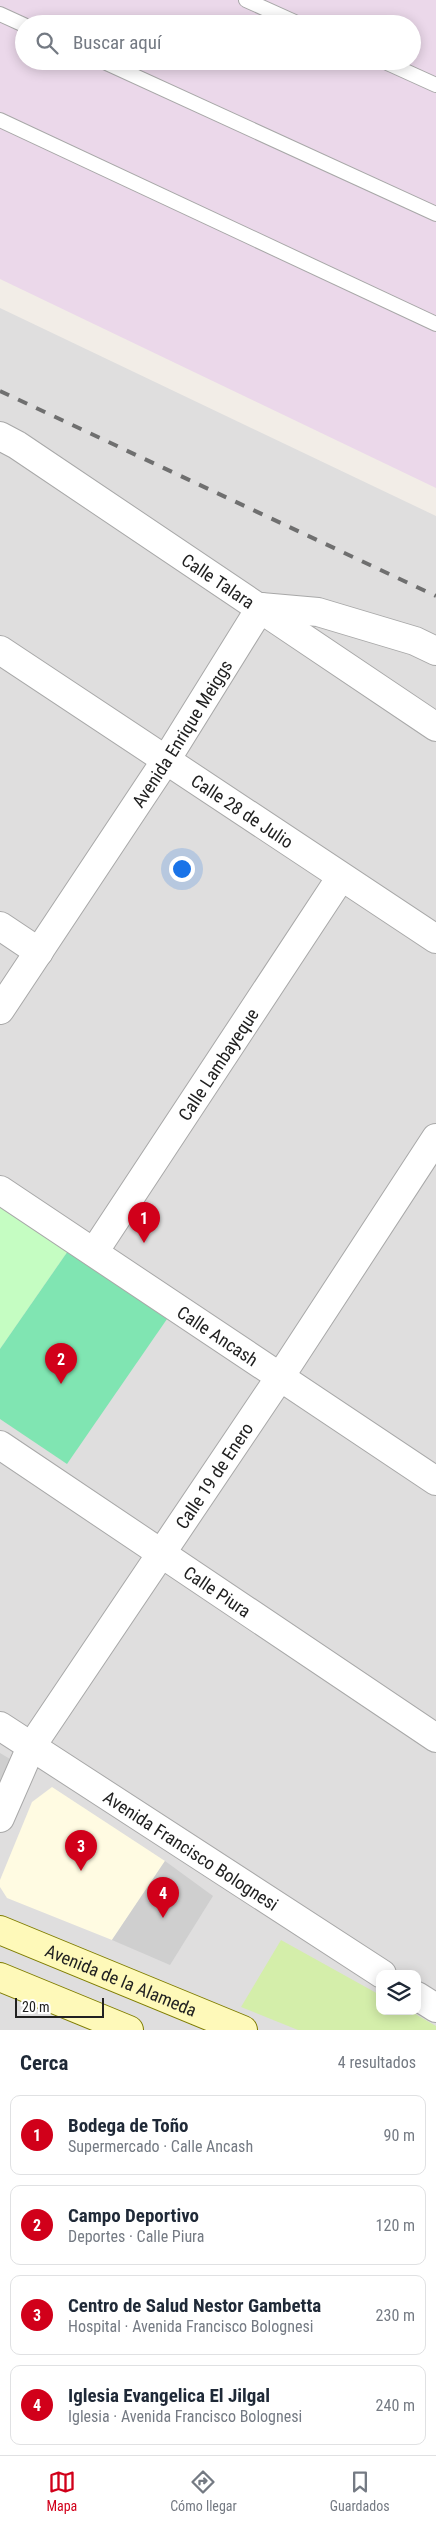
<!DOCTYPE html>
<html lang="es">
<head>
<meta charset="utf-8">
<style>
  :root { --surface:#fff; --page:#f6f6f7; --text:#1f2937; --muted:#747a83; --line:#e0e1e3; --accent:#d1001a }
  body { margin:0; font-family:"Roboto Condensed",sans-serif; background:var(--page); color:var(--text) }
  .controls { position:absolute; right:15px; bottom:15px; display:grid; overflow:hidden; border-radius:10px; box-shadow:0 2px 12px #0003 }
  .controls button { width:45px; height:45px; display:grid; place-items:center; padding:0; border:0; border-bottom:1px solid var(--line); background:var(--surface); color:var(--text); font:25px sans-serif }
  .scale { position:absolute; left:15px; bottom:12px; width:89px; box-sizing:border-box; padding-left:5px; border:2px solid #212121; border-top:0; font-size:14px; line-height:18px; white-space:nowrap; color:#212121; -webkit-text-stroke:4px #fff; paint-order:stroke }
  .you { position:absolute; left:181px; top:868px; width:18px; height:18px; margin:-12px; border:4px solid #fff; border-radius:50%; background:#1a73e8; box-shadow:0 0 0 8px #1a73e833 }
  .badge { display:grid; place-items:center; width:32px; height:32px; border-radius:50%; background:var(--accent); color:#fff; font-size:16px; font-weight:700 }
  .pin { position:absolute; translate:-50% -41px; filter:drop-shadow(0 1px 2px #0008) }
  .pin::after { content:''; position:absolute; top:26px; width:18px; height:15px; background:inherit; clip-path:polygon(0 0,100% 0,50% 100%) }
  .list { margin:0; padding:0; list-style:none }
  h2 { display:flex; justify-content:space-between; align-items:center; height:65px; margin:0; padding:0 20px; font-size:21px }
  h2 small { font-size:16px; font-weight:400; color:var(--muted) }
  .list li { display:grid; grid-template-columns:32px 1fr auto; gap:15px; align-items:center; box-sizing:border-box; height:80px; margin:0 10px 10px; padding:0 10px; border:1px solid var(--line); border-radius:10px }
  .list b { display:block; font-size:19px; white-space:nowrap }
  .list p { margin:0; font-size:16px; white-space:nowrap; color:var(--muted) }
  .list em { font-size:16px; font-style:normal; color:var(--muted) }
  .icon { flex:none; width:28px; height:28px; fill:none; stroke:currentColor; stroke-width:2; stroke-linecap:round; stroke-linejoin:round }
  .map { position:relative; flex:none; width:436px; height:2030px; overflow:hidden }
  .search { position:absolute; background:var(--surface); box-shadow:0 2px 12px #0003; left:15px; right:15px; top:15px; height:55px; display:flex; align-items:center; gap:12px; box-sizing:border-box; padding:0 18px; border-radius:28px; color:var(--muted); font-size:19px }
  .sheet { height:425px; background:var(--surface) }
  nav { display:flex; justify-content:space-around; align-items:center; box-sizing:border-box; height:70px; border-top:1px solid var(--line); background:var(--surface); font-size:14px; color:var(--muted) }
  nav a { display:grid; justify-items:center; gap:2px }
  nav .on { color:var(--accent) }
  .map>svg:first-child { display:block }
  .residential { fill:#dfdede; fill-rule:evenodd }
  .industrial { fill:#ebd8ea; fill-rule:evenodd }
  .education { fill:#fffbe2 }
  .religious { fill:#cfcfcf }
  .grass { fill:#d4eeaa }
  .park { fill:#c5fdc2 }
  .pitch { fill:#80e5b2 }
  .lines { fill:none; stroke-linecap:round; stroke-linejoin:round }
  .lane-casing { stroke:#a8a8a8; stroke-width:16 }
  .street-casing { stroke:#a8a8a8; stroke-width:30 }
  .secondary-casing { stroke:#7f7d00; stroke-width:30 }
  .lane { stroke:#fff; stroke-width:14 }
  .street { stroke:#fff; stroke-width:28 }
  .secondary { stroke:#fef9b9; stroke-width:28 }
  .rail { stroke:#6f6f6f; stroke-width:4; stroke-dasharray:10 10; stroke-linecap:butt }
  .labels { text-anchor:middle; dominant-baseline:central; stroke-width:4; stroke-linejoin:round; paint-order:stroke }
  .street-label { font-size:18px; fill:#212121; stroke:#fff }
</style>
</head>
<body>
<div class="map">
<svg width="436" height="2030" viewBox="0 0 436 2030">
  <rect width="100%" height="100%" fill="#f2ede7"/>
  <!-- residential -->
  <path class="residential" d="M0 308 436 516V2030H0ZM380 1974H417V2011H380Z"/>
  <!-- industrial -->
  <path class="industrial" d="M0 0H436V488L0 279ZM24 24H412V61H24Z"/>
  <!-- education -->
  <polygon class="education" points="52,1787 165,1861 112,1940 7,1898 0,1887 0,1880 32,1802"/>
  <!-- religious -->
  <g class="religious">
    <polygon points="0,1753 10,1759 0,1782"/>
    <polygon points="165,1861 213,1896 170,1965 112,1940"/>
  </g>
  <!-- grass -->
  <polygon class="grass" points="281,1940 380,1995 380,2011 410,2011 436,2026 436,2030 298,2030 241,2007"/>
  <!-- park -->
  <polygon class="park" points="0,1207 68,1251 0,1349"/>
  <!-- pitch -->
  <polygon class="pitch" points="68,1251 167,1319 67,1464 0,1419 0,1349"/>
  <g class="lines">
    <defs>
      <g id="lane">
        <polyline points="246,0 299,24"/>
        <polyline points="0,14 24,25"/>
        <polyline points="102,61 436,214"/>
        <polyline points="383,61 436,85"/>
        <polyline points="0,120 436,324"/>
      </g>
      <g id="street">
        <path id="s1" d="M0 436 17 445 436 727"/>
        <polyline points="261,607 318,612 415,641 436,651"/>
        <path id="s2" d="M0 650 436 939"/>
        <polyline points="0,926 39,952"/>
        <path id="s3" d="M0 1010 166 760 261 607"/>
        <path id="s4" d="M0 1190 436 1481"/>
        <path id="s5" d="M94 1252 341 877"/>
        <path id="s6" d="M0 1445 436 1738"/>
        <path id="s7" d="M0 1726 382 1974"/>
        <path id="s8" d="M0 1818 31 1747 280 1377 436 1138"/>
        <polyline points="417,1996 436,2008"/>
      </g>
      <g id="secondary">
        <path id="s9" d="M0 1930 243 2030"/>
        <polyline points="0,1977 129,2030"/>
      </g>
    </defs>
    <!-- lane casing -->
    <use href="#lane" class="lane-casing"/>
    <!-- street casing -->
    <use href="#street" class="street-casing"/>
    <!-- secondary casing -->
    <use href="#secondary" class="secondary-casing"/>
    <!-- lane -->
    <use href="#lane" class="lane"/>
    <!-- street -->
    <use href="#street" class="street"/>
    <!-- secondary -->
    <use href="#secondary" class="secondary"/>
    <!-- rail -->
    <polyline class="rail" points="0,391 436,596"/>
  </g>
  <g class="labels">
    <!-- street labels -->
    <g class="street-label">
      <text stroke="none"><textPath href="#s1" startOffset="262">Calle Talara</textPath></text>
      <text stroke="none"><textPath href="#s3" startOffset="331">Avenida Enrique Meiggs</textPath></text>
      <text stroke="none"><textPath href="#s2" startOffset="291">Calle 28 de Julio</textPath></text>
      <text stroke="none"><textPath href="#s5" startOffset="225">Calle Lambayeque</textPath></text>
      <text stroke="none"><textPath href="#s4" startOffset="262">Calle Ancash</textPath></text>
      <text stroke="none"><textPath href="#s8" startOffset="405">Calle 19 de Enero</textPath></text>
      <text stroke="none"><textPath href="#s6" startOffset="262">Calle Piura</textPath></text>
      <text stroke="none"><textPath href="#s7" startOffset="228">Avenida Francisco Bolognesi</textPath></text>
      <text stroke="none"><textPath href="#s9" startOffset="131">Avenida de la Alameda</textPath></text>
    </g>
  </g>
</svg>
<div class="controls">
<button><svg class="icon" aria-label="layers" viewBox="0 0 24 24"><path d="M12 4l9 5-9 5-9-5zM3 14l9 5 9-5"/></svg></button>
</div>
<div class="scale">20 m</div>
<div class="you"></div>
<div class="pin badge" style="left:144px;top:1243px">1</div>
<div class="pin badge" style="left:61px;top:1384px">2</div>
<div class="pin badge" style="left:81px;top:1871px">3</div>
<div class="pin badge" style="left:163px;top:1918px">4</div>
<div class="search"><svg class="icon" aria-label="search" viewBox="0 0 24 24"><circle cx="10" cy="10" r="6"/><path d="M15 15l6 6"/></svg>Buscar aquí</div>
</div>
<section class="sheet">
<h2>Cerca<small>4 resultados</small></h2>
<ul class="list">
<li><span class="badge">1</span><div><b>Bodega de Toño</b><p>Supermercado · Calle Ancash</p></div><em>90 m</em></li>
<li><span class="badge">2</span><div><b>Campo Deportivo</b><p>Deportes · Calle Piura</p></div><em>120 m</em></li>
<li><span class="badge">3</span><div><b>Centro de Salud Nestor Gambetta</b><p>Hospital · Avenida Francisco Bolognesi</p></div><em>230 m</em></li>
<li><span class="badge">4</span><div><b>Iglesia Evangelica El Jilgal</b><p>Iglesia · Avenida Francisco Bolognesi</p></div><em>240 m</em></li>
</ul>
</section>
<nav>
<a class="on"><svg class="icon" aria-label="map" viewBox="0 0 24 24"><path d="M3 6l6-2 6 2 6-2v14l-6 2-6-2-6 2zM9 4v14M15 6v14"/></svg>Mapa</a>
<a><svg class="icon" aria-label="directions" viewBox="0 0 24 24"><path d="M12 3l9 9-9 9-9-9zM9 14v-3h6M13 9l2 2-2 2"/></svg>Cómo llegar</a>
<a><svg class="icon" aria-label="saved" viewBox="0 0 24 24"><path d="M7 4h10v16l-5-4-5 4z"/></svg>Guardados</a>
</nav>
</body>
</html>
